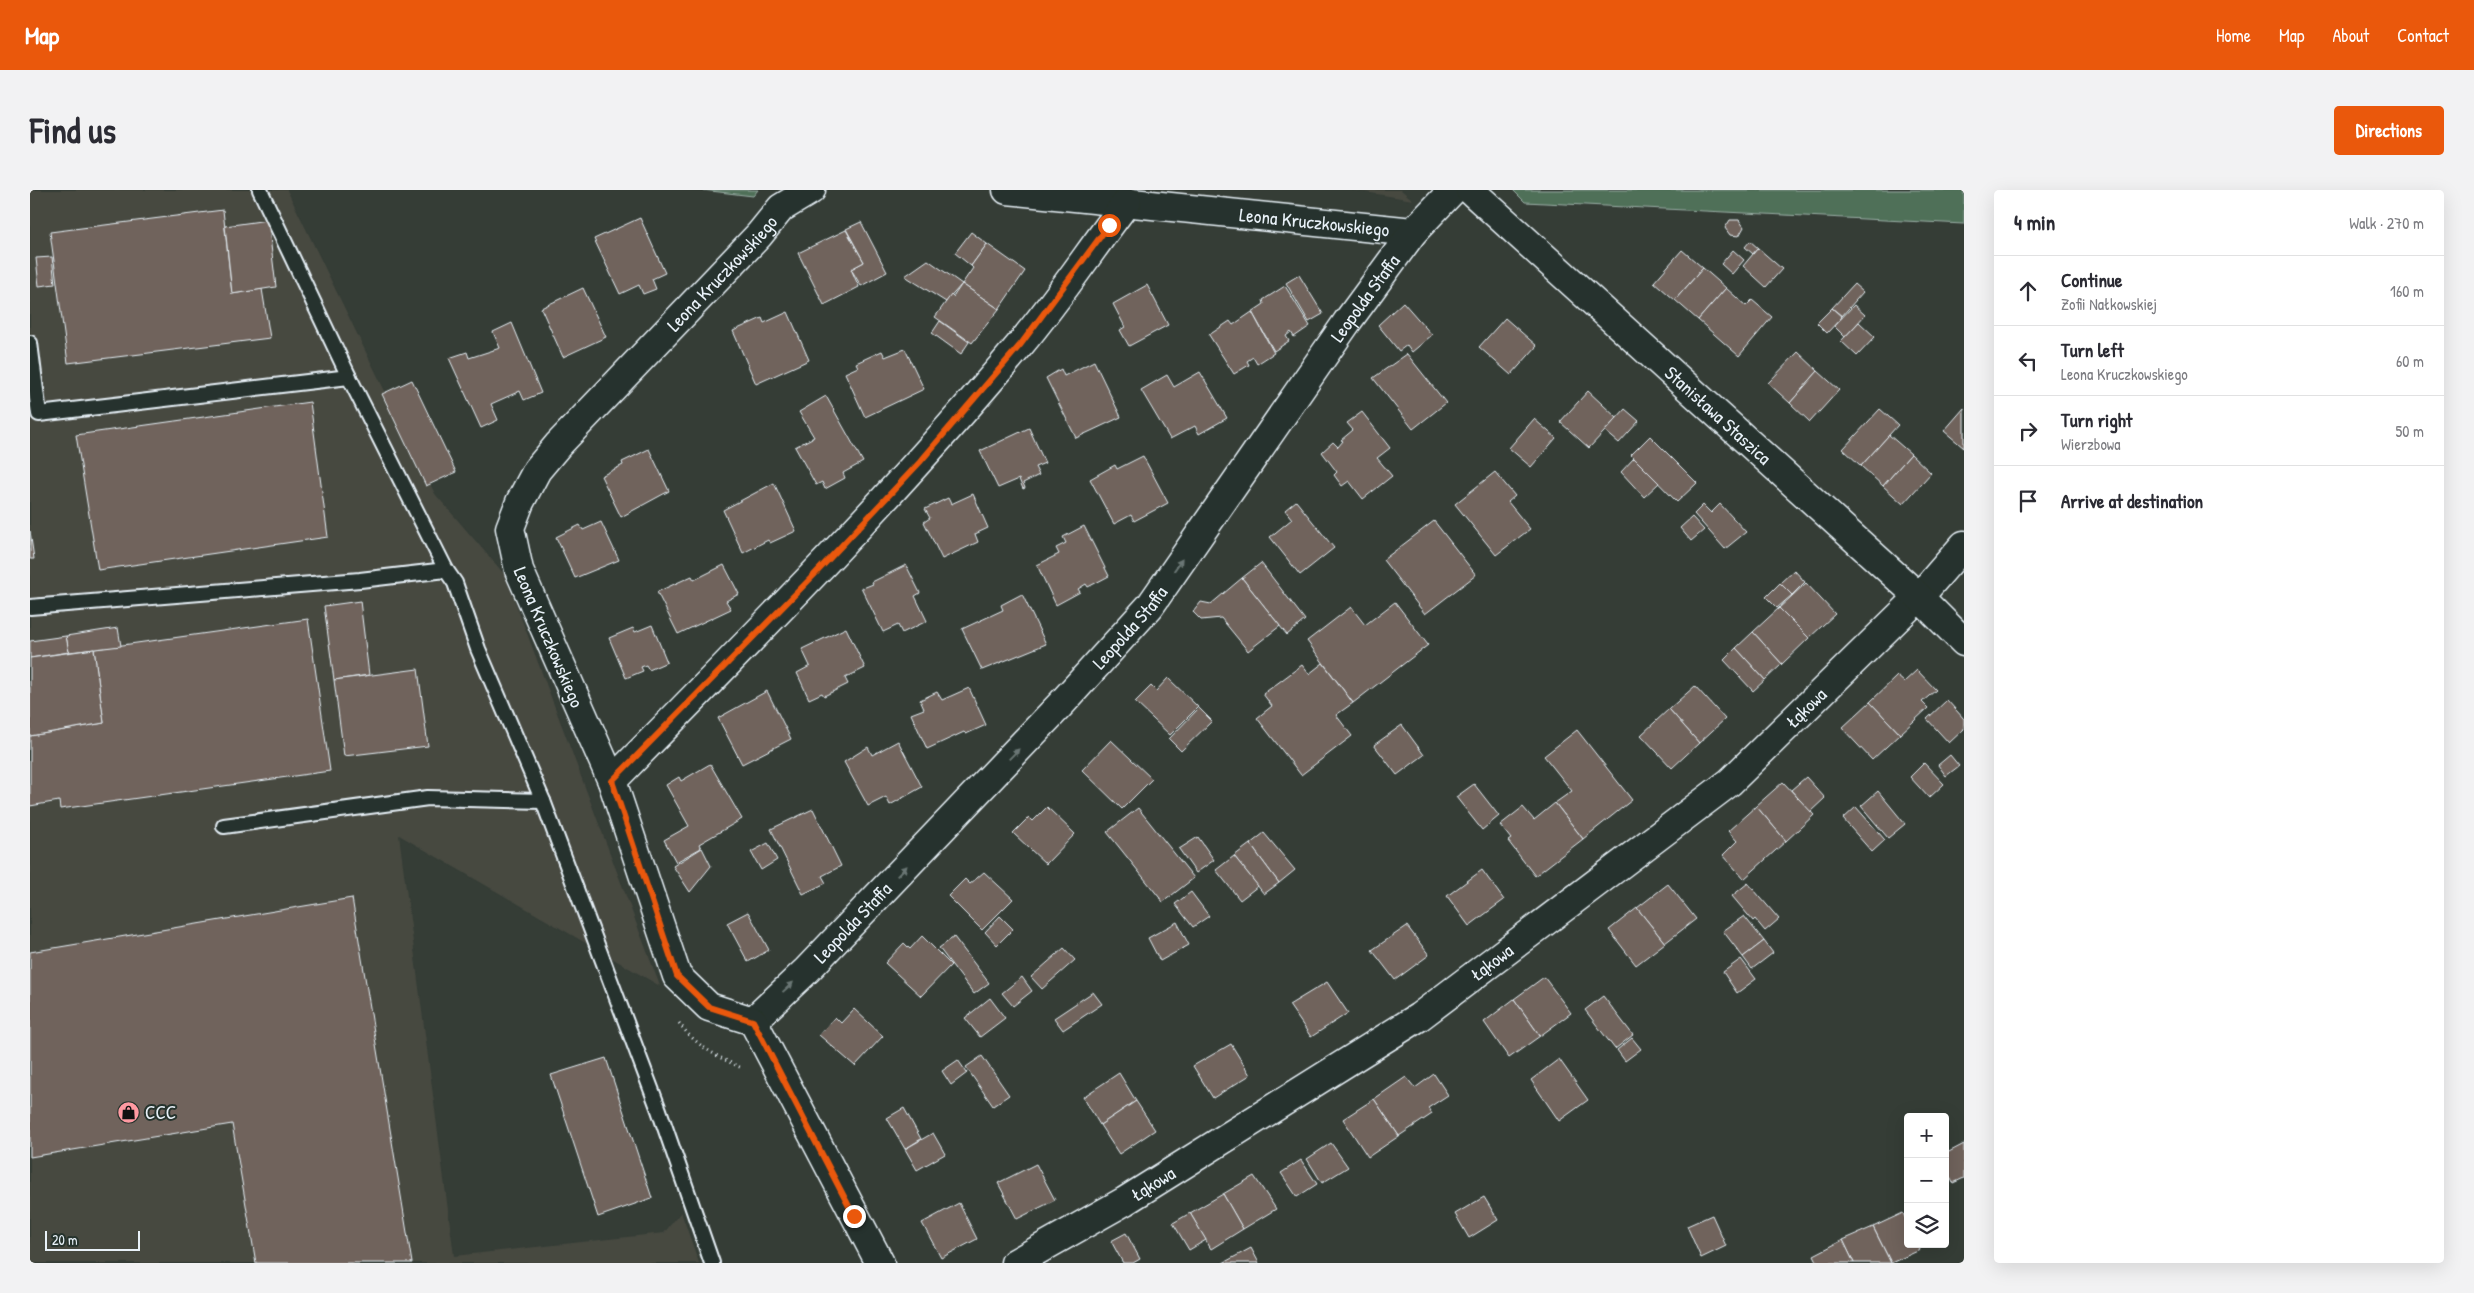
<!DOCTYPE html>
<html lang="en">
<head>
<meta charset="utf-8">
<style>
  :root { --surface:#fff; --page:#f2f2f3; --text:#2b2b33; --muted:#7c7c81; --line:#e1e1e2; --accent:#ea580c }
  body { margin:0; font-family:"Patrick Hand",sans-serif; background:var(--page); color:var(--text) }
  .controls { position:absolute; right:15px; bottom:15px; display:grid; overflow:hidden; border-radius:5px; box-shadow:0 5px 20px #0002 }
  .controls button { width:45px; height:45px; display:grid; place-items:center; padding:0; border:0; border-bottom:1px solid var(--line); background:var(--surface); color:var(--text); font:25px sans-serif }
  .scale { position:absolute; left:15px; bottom:12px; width:95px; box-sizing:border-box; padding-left:5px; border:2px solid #e8f1f8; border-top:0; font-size:14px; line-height:18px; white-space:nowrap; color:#e8f1f8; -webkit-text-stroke:4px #26332d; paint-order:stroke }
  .stop { position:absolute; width:15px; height:15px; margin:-11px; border:4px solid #ea580c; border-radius:50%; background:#fff }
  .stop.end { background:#ea580c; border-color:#fff; box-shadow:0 1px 5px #0008 }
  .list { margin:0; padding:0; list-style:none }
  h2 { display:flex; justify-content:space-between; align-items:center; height:65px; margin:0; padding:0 20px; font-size:21px }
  h2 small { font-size:16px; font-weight:400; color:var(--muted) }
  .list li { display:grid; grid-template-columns:32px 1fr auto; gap:15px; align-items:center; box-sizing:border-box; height:70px; padding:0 20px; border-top:1px solid var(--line) }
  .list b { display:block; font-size:19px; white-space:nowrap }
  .list p { margin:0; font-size:16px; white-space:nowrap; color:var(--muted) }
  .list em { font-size:16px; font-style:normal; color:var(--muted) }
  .icon { flex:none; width:28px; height:28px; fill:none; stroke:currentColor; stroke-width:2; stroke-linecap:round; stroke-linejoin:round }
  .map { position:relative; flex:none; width:1934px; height:1073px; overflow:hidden; border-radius:5px }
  header { display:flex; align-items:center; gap:30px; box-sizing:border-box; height:70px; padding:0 25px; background:var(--accent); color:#fff }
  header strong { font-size:24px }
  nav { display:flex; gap:28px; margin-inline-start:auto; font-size:18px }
  .intro { display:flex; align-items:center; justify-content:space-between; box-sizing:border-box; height:120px; padding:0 30px }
  h1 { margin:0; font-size:35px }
  .button { padding:12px 22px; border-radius:5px; background:var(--accent); color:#fff; font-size:18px; font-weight:700 }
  main { display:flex; gap:30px; padding:0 30px }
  aside { flex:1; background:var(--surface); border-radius:5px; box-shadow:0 5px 20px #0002 }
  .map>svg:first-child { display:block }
  .built { fill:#474941 }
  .grass { fill:#4f6f58; stroke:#9cb0a8 }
  .building { fill:#70645b; stroke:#e8f1f8 }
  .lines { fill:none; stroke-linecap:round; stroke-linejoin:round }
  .lane-casing { stroke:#e8f1f8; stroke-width:18 }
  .street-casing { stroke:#e8f1f8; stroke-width:31 }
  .secondary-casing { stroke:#e8f1f8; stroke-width:31 }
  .path { stroke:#e8f1f8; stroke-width:3; stroke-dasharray:1 4; stroke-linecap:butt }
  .lane { stroke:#26332d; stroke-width:14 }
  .street { stroke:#26332d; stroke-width:28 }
  .secondary { stroke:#26332d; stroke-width:28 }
  .oneway { fill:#6a7674 }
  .route { stroke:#ea580c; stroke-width:6 }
  .labels { text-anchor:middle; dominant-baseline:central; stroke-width:4; stroke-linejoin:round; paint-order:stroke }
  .street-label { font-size:19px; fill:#e8f1f8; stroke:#26332d }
  .poi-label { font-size:19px; fill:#e8f1f8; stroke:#26332d; text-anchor:start }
</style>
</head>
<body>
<header>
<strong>Map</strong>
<nav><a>Home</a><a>Map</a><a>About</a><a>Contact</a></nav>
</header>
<div class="intro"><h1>Find us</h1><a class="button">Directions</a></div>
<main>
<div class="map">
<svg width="1934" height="1073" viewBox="0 0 1934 1073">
  <rect width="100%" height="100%" fill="#353d36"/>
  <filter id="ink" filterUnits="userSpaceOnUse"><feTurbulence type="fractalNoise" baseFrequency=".02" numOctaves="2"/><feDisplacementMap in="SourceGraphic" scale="10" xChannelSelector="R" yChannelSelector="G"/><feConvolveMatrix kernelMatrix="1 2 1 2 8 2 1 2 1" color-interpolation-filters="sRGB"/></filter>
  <g filter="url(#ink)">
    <!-- built -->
    <g class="built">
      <polygon points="0,0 257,0 405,304 475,385 630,796 369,645 424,1066 634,1043 651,1022 669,1073 0,1073"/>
      <polygon points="1323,0 1371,0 1383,10"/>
    </g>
    <!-- grass -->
    <g class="grass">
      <polygon points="672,0 728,0 723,6"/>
      <polygon points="1483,0 1934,0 1934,34 1495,12"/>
    </g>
    <!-- building -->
    <g class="building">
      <polygon points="193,20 202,104 232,99 240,148 38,173 20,42"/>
      <polygon points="610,28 635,83 622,89 626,99 613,104 609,95 590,104 564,49"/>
      <polygon points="238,30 246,97 202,104 195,36"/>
      <polygon points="1700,30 1709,30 1714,37 1709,46 1700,45 1695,38"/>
      <polygon points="831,32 857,82 831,96 821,79 834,72 816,39"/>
      <polygon points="816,40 834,72 821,79 829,97 794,115 768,63"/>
      <polygon points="941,42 957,54 941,76 925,63"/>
      <polygon points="1720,51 1728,58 1723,64 1715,57"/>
      <polygon points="957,54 995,81 969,119 932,94 943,78 941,76"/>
      <polygon points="1728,58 1752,79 1736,97 1713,76"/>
      <polygon points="1652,60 1673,78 1645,110 1624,92"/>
      <polygon points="1703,60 1714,70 1702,84 1691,74"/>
      <polygon points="22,67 25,94 9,96 6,68"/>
      <polygon points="898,70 932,94 916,112 875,86"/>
      <polygon points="1673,78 1696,98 1668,130 1645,110"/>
      <polygon points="1269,85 1293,124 1279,132 1256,93"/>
      <polygon points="932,94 969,119 942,153 905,127 921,105 923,107"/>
      <polygon points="1824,94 1833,102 1812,126 1802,118"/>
      <polygon points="1117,95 1138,135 1099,156 1090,140 1095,137 1083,114"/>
      <polygon points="1255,96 1280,136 1264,147 1261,142 1256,146 1259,151 1244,161 1222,122 1234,114 1233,110"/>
      <polygon points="553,98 576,147 533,167 511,118"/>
      <polygon points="1696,98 1716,116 1722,110 1742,127 1709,166 1668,130"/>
      <polygon points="1373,112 1402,145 1382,162 1377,155 1369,161 1348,135"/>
      <polygon points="1824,115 1835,125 1815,147 1804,136"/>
      <polygon points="1802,118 1812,127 1797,143 1787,133"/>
      <polygon points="758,122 779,170 726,194 703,141 732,128 734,133"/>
      <polygon points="1222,122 1244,163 1227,174 1223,167 1217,171 1219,175 1204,184 1179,145 1200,131 1203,135"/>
      <polygon points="1475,128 1507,156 1481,185 1449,157"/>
      <polygon points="910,131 939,152 931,164 902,143"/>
      <polygon points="1829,132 1845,147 1827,166 1811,151"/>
      <polygon points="482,133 511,203 494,210 490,201 461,214 468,230 451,238 419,168 437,162 439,168 470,158 463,142"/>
      <polygon points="875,159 894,199 835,227 815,183 828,177 826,173 852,161 855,167"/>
      <polygon points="1768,162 1788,181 1760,213 1738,193"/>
      <polygon points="1377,164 1416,213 1383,239 1343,188"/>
      <polygon points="1064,171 1091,227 1046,248 1016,188 1031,179 1034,186"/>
      <polygon points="1788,181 1809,200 1780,232 1760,213"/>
      <polygon points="1170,182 1197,228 1169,244 1165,236 1140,249 1111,200 1137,185 1144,197"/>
      <polygon points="382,190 426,282 396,296 352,204"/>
      <polygon points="1558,201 1587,228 1559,258 1530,232"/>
      <polygon points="796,206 833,272 813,283 815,288 795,299 792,292 786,295 765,257 784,247 769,222"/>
      <polygon points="280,212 298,347 68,380 46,245"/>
      <polygon points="1934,218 1934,258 1914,241"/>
      <polygon points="1595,219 1609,231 1589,253 1575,241"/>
      <polygon points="1850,219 1868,235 1831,276 1813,259"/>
      <polygon points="1332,222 1360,258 1347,268 1362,286 1333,309 1319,291 1312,296 1304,285 1307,282 1292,262 1303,252 1308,257 1313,251 1311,250 1323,240 1317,233"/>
      <polygon points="1504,229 1526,248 1501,277 1479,258"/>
      <polygon points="999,238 1015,273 1005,277 1009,285 993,293 995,298 993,299 989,289 968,298 950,261"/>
      <polygon points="1859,245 1881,264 1853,296 1831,276"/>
      <polygon points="1620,246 1667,293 1647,312 1601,265"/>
      <polygon points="619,259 639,301 591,327 571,286 593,275 592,272"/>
      <polygon points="1881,264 1901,283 1873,314 1853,296"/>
      <polygon points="1113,266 1138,313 1104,331 1101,325 1084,334 1060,289 1085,275 1087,279"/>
      <polygon points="1604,268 1629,293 1614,307 1591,282"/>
      <polygon points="1465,282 1485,306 1478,312 1500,339 1466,365 1425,314"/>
      <polygon points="744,293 766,341 740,353 738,350 713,363 693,320"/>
      <polygon points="943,304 958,338 945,344 948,352 912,369 894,332 900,328 895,319 918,308 921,314"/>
      <polygon points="1266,311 1304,358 1270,385 1240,347 1262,329 1255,320"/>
      <polygon points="1690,314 1716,342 1695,359 1664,324 1673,315 1681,323"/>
      <polygon points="1662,327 1674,340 1661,351 1650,338"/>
      <polygon points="1404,331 1446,385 1395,424 1353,370"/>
      <polygon points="571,332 589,370 545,388 526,347 550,335 553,340"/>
      <polygon points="1054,336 1079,386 1058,397 1056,394 1048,399 1050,402 1026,415 1007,375 1029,364 1026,358 1036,353 1033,347"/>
      <polygon points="0,341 4,369 0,369"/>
      <polygon points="1231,373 1275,430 1257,445 1212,388"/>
      <polygon points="694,375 709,404 696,411 701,419 648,444 627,402 662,386 664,390"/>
      <polygon points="876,375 890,403 885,406 897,431 872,443 868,435 853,442 831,397 833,398 843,394 842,392"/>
      <polygon points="1764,380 1775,392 1762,405 1750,393"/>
      <polygon points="1212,388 1250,436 1218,461 1191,428 1171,430 1163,422 1171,412 1181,414"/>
      <polygon points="1750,393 1762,405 1747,418 1736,407"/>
      <polygon points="1776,393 1805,424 1779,448 1749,418"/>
      <polygon points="992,404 1016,454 952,480 932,439 973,420 971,415"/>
      <polygon points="330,411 339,485 304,490 294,416"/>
      <polygon points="1365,412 1398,455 1323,513 1277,451 1321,417 1335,435"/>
      <polygon points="1749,418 1779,448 1752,474 1723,442"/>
      <polygon points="278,429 300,581 30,619 29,611 0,616 0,546 74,533 64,459"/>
      <polygon points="622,435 637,472 619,480 616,475 611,477 613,481 596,488 579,448 603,438 605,442"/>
      <polygon points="88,438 91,456 39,462 36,446"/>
      <polygon points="816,438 835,478 815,488 818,494 794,506 792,503 779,509 767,483 780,476 772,459"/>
      <polygon points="1723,442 1752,474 1735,490 1706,458"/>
      <polygon points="36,446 39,462 0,468 0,451"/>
      <polygon points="1706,458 1735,490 1723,501 1694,470"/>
      <polygon points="64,459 74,533 0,546 0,468"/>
      <polygon points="1293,473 1323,513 1306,525 1322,546 1271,585 1227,528 1242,516 1233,504 1272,475 1279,484"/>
      <polygon points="388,479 398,556 314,566 304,490"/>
      <polygon points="1887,480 1906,500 1892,512 1898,518 1870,544 1840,512 1867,486 1874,492"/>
      <polygon points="1138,488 1168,517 1140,545 1105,512 1121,496 1126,501"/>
      <polygon points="1665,496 1695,529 1669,553 1639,519"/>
      <polygon points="939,498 956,535 936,544 934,542 897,559 881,524 894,519 890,510 907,502 912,510"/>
      <polygon points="737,501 761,549 712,574 688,528"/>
      <polygon points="1917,510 1934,529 1934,539 1919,553 1897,529"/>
      <polygon points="1840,512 1870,544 1842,570 1812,538"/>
      <polygon points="1169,518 1182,531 1151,561 1139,549"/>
      <polygon points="1639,519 1669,553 1642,578 1611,545"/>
      <polygon points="1372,535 1394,565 1367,585 1344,555"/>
      <polygon points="1547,540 1602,610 1553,649 1525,613 1542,601 1514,566"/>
      <polygon points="1081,550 1122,589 1092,619 1052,580"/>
      <polygon points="868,551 892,597 860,615 856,607 838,616 814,572 838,557 842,565"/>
      <polygon points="1920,565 1929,576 1916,586 1908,575"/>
      <polygon points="1894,573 1914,594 1899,608 1880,587"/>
      <polygon points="680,574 712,629 669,654 671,658 646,672 634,650 659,636 636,595 649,587 651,591"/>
      <polygon points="1776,587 1795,608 1780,622 1761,600"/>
      <polygon points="1753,592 1784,625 1756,651 1726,616"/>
      <polygon points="1444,594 1469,626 1452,640 1426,607"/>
      <polygon points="1848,601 1875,634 1858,648 1831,616"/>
      <polygon points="1525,613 1553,649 1505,686 1478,651 1481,649 1470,635 1493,617 1504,630"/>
      <polygon points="1726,616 1756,651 1714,689 1693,665 1707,651 1698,641"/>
      <polygon points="1017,617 1045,644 1016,674 983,643 999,627 1003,631"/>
      <polygon points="1826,617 1855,650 1842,662 1813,629"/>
      <polygon points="1108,618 1164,688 1133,712 1077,642"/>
      <polygon points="783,619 811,676 792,686 796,693 773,704 741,639"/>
      <polygon points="1234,643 1265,680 1249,693 1220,654"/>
      <polygon points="1168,647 1184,670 1166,683 1149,659"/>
      <polygon points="738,653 747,670 731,680 721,662"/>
      <polygon points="1220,654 1249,693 1234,704 1204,666"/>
      <polygon points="672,658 681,676 660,702 643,676"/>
      <polygon points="1204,666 1228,696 1210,710 1186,680"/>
      <polygon points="1452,680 1474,710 1439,736 1417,706"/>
      <polygon points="954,682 983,709 952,740 918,706 935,689 940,694"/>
      <polygon points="1718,693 1749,729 1735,741 1725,729 1723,731 1702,706"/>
      <polygon points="1638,694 1666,729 1635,753 1607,718"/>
      <polygon points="1161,702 1179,726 1163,737 1145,714"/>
      <polygon points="322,708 382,1073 226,1073 202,934 0,967 0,762"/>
      <polygon points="1607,718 1635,753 1606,775 1579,740"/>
      <polygon points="718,722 739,760 718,772 697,733"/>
      <polygon points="970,726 983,739 967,755 955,742"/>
      <polygon points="1714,726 1734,751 1713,767 1693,741"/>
      <polygon points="1147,732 1159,755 1130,771 1118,748"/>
      <polygon points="1377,736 1399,765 1365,790 1342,760"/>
      <polygon points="892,746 921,775 891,806 855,773 874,753 880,759"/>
      <polygon points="924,747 959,793 944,804 909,758"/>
      <polygon points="1734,751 1743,763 1722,779 1713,767"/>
      <polygon points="1034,758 1045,770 1012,799 1001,787"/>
      <polygon points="1711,769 1726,789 1707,803 1693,782"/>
      <polygon points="992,787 1002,801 983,816 972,803"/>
      <polygon points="1514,787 1541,823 1510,846 1484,809"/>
      <polygon points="1297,792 1318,823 1281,847 1259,815"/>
      <polygon points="1063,802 1072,814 1033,840 1024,828"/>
      <polygon points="1573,806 1603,845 1585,859 1555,820"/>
      <polygon points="960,808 975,828 950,847 935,828"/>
      <polygon points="1484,809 1510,846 1479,868 1454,832"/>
      <polygon points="824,819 853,846 825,876 789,845 805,827 811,833"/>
      <polygon points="1602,848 1611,859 1595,871 1587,860"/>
      <polygon points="1201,854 1220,885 1183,908 1163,876"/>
      <polygon points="952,866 979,905 963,916 936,877"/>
      <polygon points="576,868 622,1008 568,1027 521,885"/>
      <polygon points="1529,869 1558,910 1529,931 1501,890"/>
      <polygon points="928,870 937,883 921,895 912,881"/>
      <polygon points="1089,883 1106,911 1070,935 1053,907"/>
      <polygon points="1404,884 1418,905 1398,918 1402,924 1369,946 1344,909 1376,887 1385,898"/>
      <polygon points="1344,909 1369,946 1338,967 1313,929"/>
      <polygon points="1106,911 1125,940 1089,964 1070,935"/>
      <polygon points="874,918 891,949 875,959 857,928"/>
      <polygon points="903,943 915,964 887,980 875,959"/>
      <polygon points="1301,953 1318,977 1292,993 1277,969"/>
      <polygon points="1934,954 1934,988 1923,993 1915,978 1915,964"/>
      <polygon points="1271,970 1287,994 1267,1007 1251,983"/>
      <polygon points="1006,974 1025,1010 987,1029 968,993"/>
      <polygon points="1224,986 1246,1019 1213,1039 1193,1004"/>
      <polygon points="1193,1004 1213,1039 1181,1059 1160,1023"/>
      <polygon points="1454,1007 1468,1030 1439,1048 1425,1024"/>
      <polygon points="929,1013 947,1049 911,1068 892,1033"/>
      <polygon points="1160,1023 1176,1050 1159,1060 1143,1033"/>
      <polygon points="1873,1023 1878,1034 1878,1054 1888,1054 1890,1060 1861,1073 1843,1037"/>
      <polygon points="1682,1025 1696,1056 1671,1068 1657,1036"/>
      <polygon points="1843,1037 1861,1073 1824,1073 1813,1050"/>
      <polygon points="1096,1043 1110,1069 1103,1073 1093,1073 1081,1051"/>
      <polygon points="1813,1050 1824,1073 1788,1073 1784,1065"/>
      <polygon points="1221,1058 1229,1073 1193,1073"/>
    </g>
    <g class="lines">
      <defs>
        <g id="lane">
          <polyline points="230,0 319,187 416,380"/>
          <polyline points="0,153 9,224 319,187"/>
          <polyline points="0,417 330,390 416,380 425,393 448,459 513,611 629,920 682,1073"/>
          <polyline points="194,636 398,608 513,611"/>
        </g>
        <g id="street">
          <path id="s1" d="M977 0 1383 42"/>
          <path d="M582 591C722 449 862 308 989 156 1028 110 1061 59 1097 12"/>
          <path id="s2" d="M723 831 777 780 1032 513 1120 416 1317 132 1383 42 1423 0"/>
          <path id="s3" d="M723 831 679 817 647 786 582 591 489 380 480 338 490 312 507 280 528 255 729 45 751 18 781 0"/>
          <polyline points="723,831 850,1073"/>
          <path id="s4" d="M985 1073 1095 1011 1389 827 1700 592 1889 407 1934 355"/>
        </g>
        <g id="secondary">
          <path id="s5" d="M1440 0 1889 407 1934 452"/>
        </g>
      </defs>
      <!-- lane casing -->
      <use href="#lane" class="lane-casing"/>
      <!-- street casing -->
      <use href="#street" class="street-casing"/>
      <!-- secondary casing -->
      <use href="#secondary" class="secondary-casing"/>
      <!-- path -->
      <path class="path" d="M649 833C665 855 687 867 712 878"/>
      <!-- lane -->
      <use href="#lane" class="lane"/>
      <!-- street -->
      <use href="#street" class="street"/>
      <!-- secondary -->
      <use href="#secondary" class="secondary"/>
    </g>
    <!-- one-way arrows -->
    <defs><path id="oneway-solid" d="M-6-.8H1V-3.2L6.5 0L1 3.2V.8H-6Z" transform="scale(1.25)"/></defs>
    <g class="oneway">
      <use href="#oneway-solid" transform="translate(1148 375) rotate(-55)"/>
      <use href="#oneway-solid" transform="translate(984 564) rotate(-46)"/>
      <use href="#oneway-solid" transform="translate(872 681) rotate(-46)"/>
      <use href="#oneway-solid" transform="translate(758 797) rotate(-43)"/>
    </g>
  </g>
  <g class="lines" filter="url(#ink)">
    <!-- route -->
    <polyline class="route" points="824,1026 723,831 679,817 647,786 582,591 784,385 890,272 991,154 1079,35"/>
  </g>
  <!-- icons -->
  <defs>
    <symbol id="shop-disc" viewBox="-11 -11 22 22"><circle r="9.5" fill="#ff9aa2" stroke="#26332d"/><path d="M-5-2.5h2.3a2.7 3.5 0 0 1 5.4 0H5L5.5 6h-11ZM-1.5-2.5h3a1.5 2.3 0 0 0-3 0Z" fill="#111"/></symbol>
  </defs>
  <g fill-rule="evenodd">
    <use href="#shop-disc" x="86" y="910" width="25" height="25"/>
  </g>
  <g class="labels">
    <!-- street labels -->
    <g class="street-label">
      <text stroke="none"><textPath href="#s1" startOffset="309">Leona Kruczkowskiego</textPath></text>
      <text stroke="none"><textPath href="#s3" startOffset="904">Leona Kruczkowskiego</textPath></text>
      <text stroke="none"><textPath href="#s2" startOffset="950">Leopolda Staffa</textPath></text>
      <text stroke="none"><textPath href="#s5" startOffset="335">Stanisława Staszica</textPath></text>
      <text stroke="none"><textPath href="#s2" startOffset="545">Leopolda Staffa</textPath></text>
      <text transform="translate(519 447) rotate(67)">Leona Kruczkowskiego</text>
      <text stroke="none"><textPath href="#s4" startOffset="969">Łąkowa</textPath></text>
      <text stroke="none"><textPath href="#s2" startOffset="140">Leopolda Staffa</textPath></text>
      <text stroke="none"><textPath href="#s4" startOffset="564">Łąkowa</textPath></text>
      <text stroke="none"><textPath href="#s4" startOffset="159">Łąkowa</textPath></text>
    </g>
    <!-- poi labels -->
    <g class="poi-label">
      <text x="115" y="922">CCC</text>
    </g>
  </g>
</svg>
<div class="controls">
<button>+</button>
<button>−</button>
<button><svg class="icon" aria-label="layers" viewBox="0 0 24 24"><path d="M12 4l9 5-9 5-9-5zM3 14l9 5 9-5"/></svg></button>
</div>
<div class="scale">20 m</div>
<div class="stop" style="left:1079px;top:35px"></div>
<div class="stop end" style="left:824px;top:1026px"></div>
</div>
<aside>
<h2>4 min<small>Walk · 270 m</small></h2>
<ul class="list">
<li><svg class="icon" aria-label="ahead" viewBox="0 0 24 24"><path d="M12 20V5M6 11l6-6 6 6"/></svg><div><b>Continue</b><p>Zofii Nałkowskiej</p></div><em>160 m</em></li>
<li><svg class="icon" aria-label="left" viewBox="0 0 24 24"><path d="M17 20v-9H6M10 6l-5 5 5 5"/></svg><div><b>Turn left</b><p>Leona Kruczkowskiego</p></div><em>60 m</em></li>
<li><svg class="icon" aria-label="right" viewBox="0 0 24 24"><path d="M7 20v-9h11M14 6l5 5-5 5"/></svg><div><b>Turn right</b><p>Wierzbowa</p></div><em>50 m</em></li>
<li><svg class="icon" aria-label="arrive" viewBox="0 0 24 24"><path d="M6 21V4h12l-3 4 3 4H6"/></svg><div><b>Arrive at destination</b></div></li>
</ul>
</aside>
</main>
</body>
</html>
